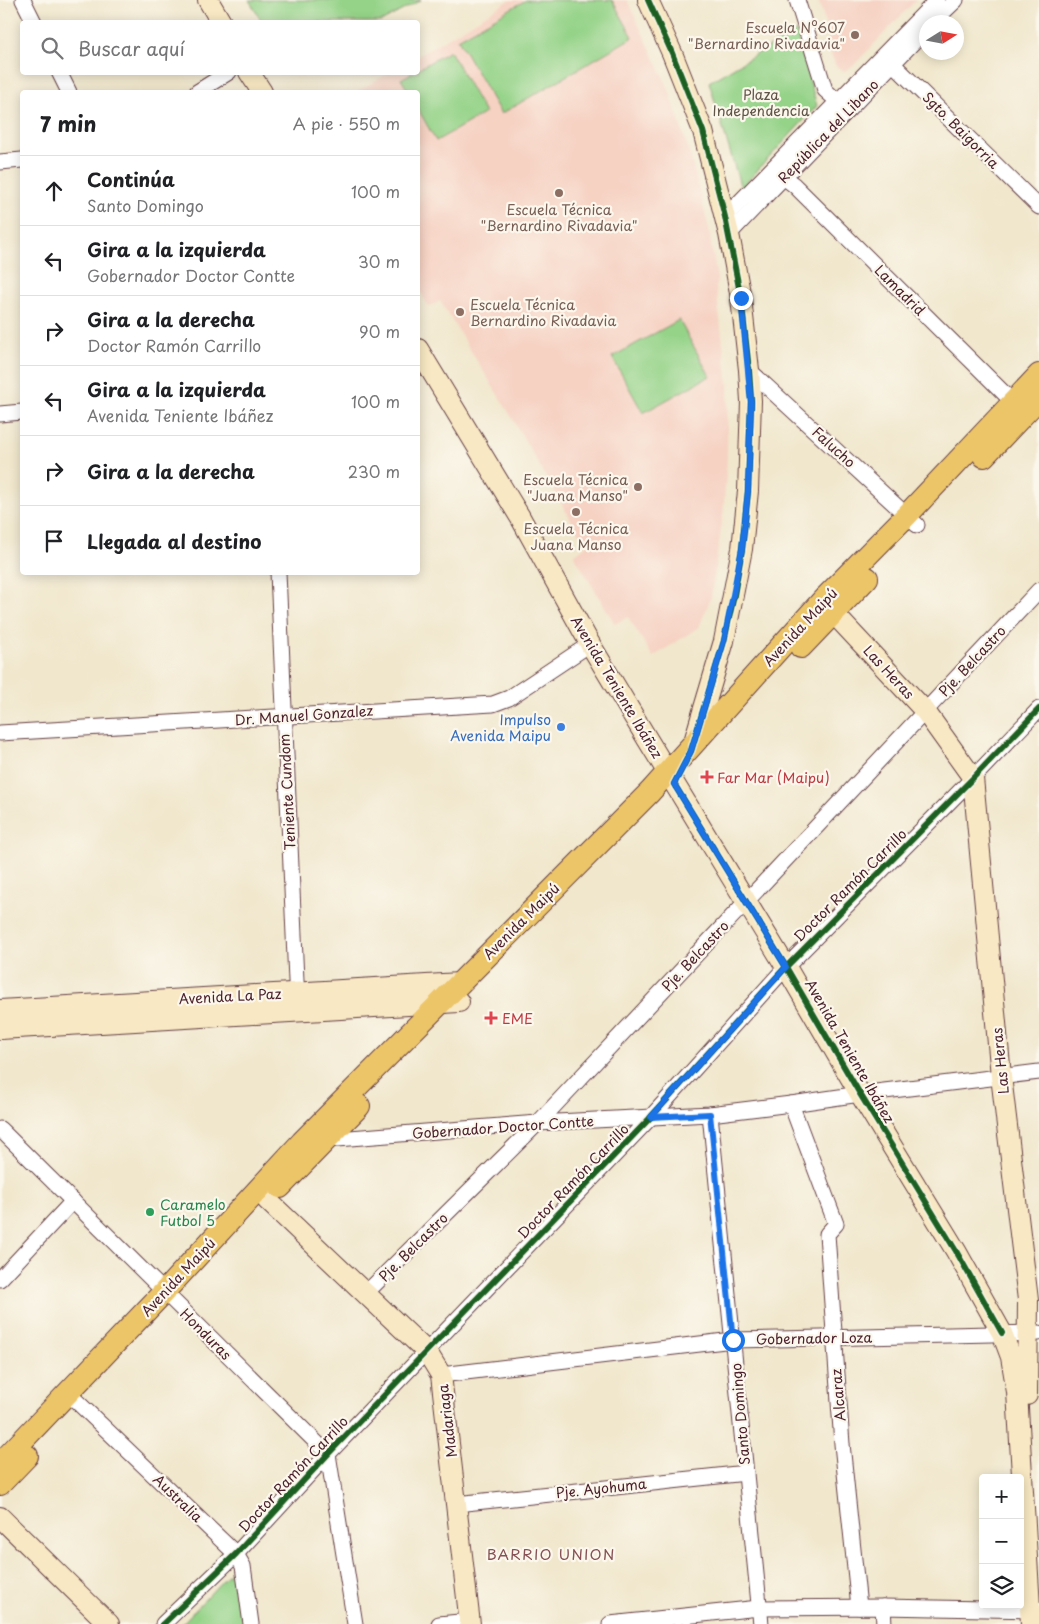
<!DOCTYPE html>
<html lang="es">
<head>
<meta charset="utf-8">
<style>
  :root { --surface:#fff; --page:#f6f6f6; --text:#202124; --muted:#757577; --line:#e0e0e0 }
  body { margin:0; font-family:"Playpen Sans",sans-serif; background:var(--page); color:var(--text) }
  .controls { position:absolute; right:15px; bottom:15px; display:grid; overflow:hidden; border-radius:5px; box-shadow:0 2px 12px #0003 }
  .controls button { width:45px; height:45px; display:grid; place-items:center; padding:0; border:0; border-bottom:1px solid var(--line); background:var(--surface); color:var(--text); font:25px sans-serif }
  .compass { position:absolute; left:919px; top:15px; width:45px; height:45px; border-radius:50%; background:var(--surface); box-shadow:0 2px 12px #0003; rotate:79deg }
  .stop { position:absolute; width:15px; height:15px; margin:-11px; border:4px solid #1a73e8; border-radius:50%; background:#fff }
  .stop.end { background:#1a73e8; border-color:#fff; box-shadow:0 1px 5px #0008 }
  .list { margin:0; padding:0; list-style:none }
  h2 { display:flex; justify-content:space-between; align-items:center; height:65px; margin:0; padding:0 20px; font-size:21px }
  h2 small { font-size:16px; font-weight:400; color:var(--muted) }
  .list li { display:grid; grid-template-columns:32px 1fr auto; gap:15px; align-items:center; box-sizing:border-box; height:70px; padding:0 20px; border-top:1px solid var(--line) }
  .list b { display:block; font-size:19px; white-space:nowrap }
  .list p { margin:0; font-size:16px; white-space:nowrap; color:var(--muted) }
  .list em { font-size:16px; font-style:normal; color:var(--muted) }
  .icon { flex:none; width:28px; height:28px; fill:none; stroke:currentColor; stroke-width:2; stroke-linecap:round; stroke-linejoin:round }
  .map { position:relative; flex:none; width:1039px; height:1624px; overflow:hidden }
  .search { position:absolute; background:var(--surface); box-shadow:0 2px 12px #0003; left:20px; top:20px; width:400px; height:55px; display:flex; align-items:center; gap:12px; box-sizing:border-box; padding:0 18px; border-radius:5px; color:var(--muted); font-size:19px }
  .panel { position:absolute; background:var(--surface); box-shadow:0 2px 12px #0003; left:20px; top:90px; width:400px; height:485px; border-radius:5px }
  .map>svg:first-child { display:block }
  .built { fill:#f6d2c3 }
  .green { fill:#94d388; stroke:#6f795a }
  .lines { fill:none; stroke-linecap:round; stroke-linejoin:round }
  .street-casing { stroke:#633d43; stroke-width:17 }
  .secondary-casing { stroke:#633d43; stroke-width:22 }
  .primary-casing { stroke:#633d43; stroke-width:24 }
  .street { stroke:#fff; stroke-width:15 }
  .secondary { stroke:#f8e8c3; stroke-width:20 }
  .primary { stroke:#edc569; stroke-width:22 }
  .cycleway-casing { stroke:#fbf7ec; stroke-width:9 }
  .cycleway { stroke:#1b5e20; stroke-width:6 }
  .route { stroke:#1a73e8; stroke-width:6 }
  .education-dot { fill:#8d6e63; stroke:#fbf7ec; stroke-width:2 }
  .shop-dot { fill:#3f7fe0; stroke:#fbf7ec; stroke-width:2 }
  .health-dot { fill:#e0444e; stroke:#fbf7ec; stroke-width:2 }
  .leisure-dot { fill:#2e9e5b; stroke:#fbf7ec; stroke-width:2 }
  .labels { text-anchor:middle; dominant-baseline:central; stroke-width:4.5; stroke-linejoin:round; paint-order:stroke }
  .education-label { font-size:14px; fill:#785e54; stroke:#fbf7ec; text-anchor:end }
  .park-label { font-size:14px; fill:#605547; stroke:#fbf7ec }
  .street-label { font-size:14px; fill:#4a1f2b; stroke:#fbf7ec }
  .shop-label { font-size:14px; fill:#366cbe; stroke:#fbf7ec; text-anchor:end }
  .health-label { font-size:14px; fill:#be3a42; stroke:#fbf7ec; text-anchor:start }
  .leisure-label { font-size:14px; fill:#27864d; stroke:#fbf7ec; text-anchor:start }
  .neighbourhood-label { font-size:15px; letter-spacing:1px; fill:#875155; stroke:#fbf7ec }
</style>
</head>
<body>
<div class="map">
<svg width="1039" height="1624" viewBox="0 0 1039 1624">
  <rect width="100%" height="100%" fill="#fbf7ec"/>
  <filter id="ink" filterUnits="userSpaceOnUse"><feTurbulence type="fractalNoise" baseFrequency=".02" numOctaves="2"/><feDisplacementMap in="SourceGraphic" scale="10" xChannelSelector="R" yChannelSelector="G"/><feConvolveMatrix kernelMatrix="1 2 1 2 8 2 1 2 1" color-interpolation-filters="sRGB"/></filter>
  <filter id="wash" filterUnits="userSpaceOnUse"><feTurbulence type="fractalNoise" baseFrequency=".0096" numOctaves="4" result="noise"/><feDisplacementMap in="SourceGraphic" scale="20" xChannelSelector="R" yChannelSelector="G"/><feGaussianBlur stdDeviation="1.12" result="paint"/><feColorMatrix in="noise" values="0 0 0 0 0 0 0 0 0 0 0 0 0 0 0 0 0 1.4 0 .05"/><feComposite in="paint" operator="in"/></filter>
  <g filter="url(#wash)">
    <rect width="100%" height="100%" fill="#f1e7cd"/>
    <!-- built -->
    <g class="built">
      <polygon points="510,0 627,0 668,87 689,151 708,225 718,284 716,286 728,385 727,458 723,516 711,597 699,627 653,657 628,617 615,624 574,555 586,546 508,411 440,301 429,307 418,288 418,92 356,92 389,73 418,72 418,56"/>
      <polygon points="818,0 916,0 852,67 844,71 836,66 831,54 824,17"/>
    </g>
    <!-- green -->
    <g class="green">
      <polygon points="249,0 421,0 381,22 262,22"/>
      <polygon points="526,0 612,0 633,37 501,114 458,39"/>
      <polygon points="796,31 817,106 741,188 709,82"/>
      <polygon points="450,51 485,113 436,141 418,109 418,92 409,92 401,79 412,73 418,72 418,69"/>
      <polygon points="679,320 710,376 643,413 612,357"/>
      <polygon points="237,1565 246,1624 182,1624"/>
    </g>
  </g>
  <g filter="url(#ink)">
    <g class="lines">
      <defs>
        <g id="street">
          <polyline points="23,0 34,22"/>
          <polyline points="797,0 825,90 845,108"/>
          <polyline points="933,22 956,0"/>
          <polyline points="885,56 1039,207"/>
          <polyline points="59,72 69,92"/>
          <polyline points="197,92 229,72"/>
          <polyline points="0,162 22,160"/>
          <polyline points="773,169 794,185 1020,409"/>
          <polyline points="725,217 937,0"/>
          <polyline points="729,234 926,29"/>
          <polyline points="749,370 917,525"/>
          <polyline points="0,414 22,412"/>
          <polyline points="278,572 297,1003"/>
          <polyline points="0,733 493,704 509,698 590,644"/>
          <polyline points="791,1104 836,1224 827,1234 842,1444 859,1607"/>
          <polyline points="710,1114 761,1624"/>
          <polyline points="0,1129 328,1454 355,1624"/>
          <polyline points="325,1140 538,1123 710,1114 791,1104 860,1094 1039,1072"/>
          <polyline points="0,1279 73,1201"/>
          <polyline points="365,1294 538,1123 1039,590"/>
          <polyline points="441,1375 733,1340 1039,1333"/>
          <polyline points="68,1393 236,1554 243,1566 251,1624"/>
          <polyline points="456,1504 746,1473"/>
          <polyline points="883,1607 884,1624"/>
          <polyline points="163,1624 236,1554 328,1454 651,1117 786,967 973,778 1039,709"/>
          <polyline points="439,1624 470,1621"/>
          <polyline points="610,1624 759,1608 883,1607 1039,1610"/>
        </g>
        <g id="secondary">
          <polyline points="208,0 221,22"/>
          <polyline points="648,0 672,53 703,131 729,234 741,298 749,370 751,401 748,491 742,549 724,641 693,745"/>
          <polyline points="249,72 262,92"/>
          <polyline points="418,349 520,517 590,644 646,737 786,967 860,1094 956,1251 1002,1333 1011,1357 1017,1392 1031,1624"/>
          <polyline points="822,601 925,711 973,778 1001,1076 1028,1300 1027,1395"/>
          <polyline points="0,1010 460,983"/>
          <polyline points="0,1029 459,1002"/>
          <polyline points="267,1200 427,1352 441,1375 470,1624"/>
          <polyline points="0,1517 109,1624"/>
        </g>
        <g id="primary">
          <polyline points="984,456 1039,398"/>
          <polyline points="801,647 867,578"/>
          <polyline points="280,1187 359,1106"/>
          <polyline points="0,1464 164,1292 302,1142 650,792 822,601 907,515 1039,375"/>
          <polyline points="0,1484 27,1456"/>
        </g>
      </defs>
      <!-- street casing -->
      <use href="#street" class="street-casing"/>
      <!-- secondary casing -->
      <use href="#secondary" class="secondary-casing"/>
      <!-- primary casing -->
      <use href="#primary" class="primary-casing"/>
      <!-- street -->
      <use href="#street" class="street"/>
      <!-- secondary -->
      <use href="#secondary" class="secondary"/>
      <!-- primary -->
      <use href="#primary" class="primary"/>
      <defs>
        <g id="cycleway">
          <polyline points="648,0 672,53 703,131 725,217 741,298 749,370 751,401 748,491 742,549 734,595 724,641 691,751 674,784 786,967 860,1094 956,1251 1002,1333"/>
          <polyline points="163,1624 236,1554 328,1454 651,1117 786,967 973,778 1039,709"/>
        </g>
      </defs>
      <!-- cycleway casing -->
      <use href="#cycleway" class="cycleway-casing"/>
      <!-- cycleway -->
      <use href="#cycleway" class="cycleway"/>
    </g>
  </g>
  <g class="lines" filter="url(#ink)">
    <!-- route -->
    <polyline class="route" points="733,1340 710,1114 651,1117 786,967 674,784 691,751 724,641 742,549 748,491 751,402 741,298"/>
  </g>
  <!-- markers -->
  <g class="education-dot">
    <circle cx="855" cy="35" r="5"/>
    <circle cx="559" cy="193" r="5"/>
    <circle cx="460" cy="312" r="5"/>
    <circle cx="638" cy="487" r="5"/>
    <circle cx="576" cy="512" r="5"/>
  </g>
  <circle class="shop-dot" cx="561" cy="727" r="5"/>
  <g class="health-dot">
    <path d="M704.5 769.5h5v5h5v5h-5v5h-5v-5h-5v-5h5z"/>
    <path d="M488.5 1010.5h5v5h5v5h-5v5h-5v-5h-5v-5h5z"/>
  </g>
  <circle class="leisure-dot" cx="150" cy="1212" r="5"/>
  <g class="labels">
    <!-- education labels -->
    <g class="education-label">
      <text x="845" y="27">Escuela Nº607<tspan x="845" dy="16">"Bernardino Rivadavia"</tspan></text>
      <text x="559" y="209" text-anchor="middle">Escuela Técnica<tspan x="559" dy="16">"Bernardino Rivadavia"</tspan></text>
      <text x="470" y="304" text-anchor="start">Escuela Técnica<tspan x="470" dy="16">Bernardino Rivadavia</tspan></text>
      <text x="628" y="479">Escuela Técnica<tspan x="628" dy="16">"Juana Manso"</tspan></text>
      <text x="576" y="528" text-anchor="middle">Escuela Técnica<tspan x="576" dy="16">Juana Manso</tspan></text>
    </g>
    <!-- park labels -->
    <g class="park-label">
      <text x="761" y="94">Plaza<tspan x="761" dy="16">Independencia</tspan></text>
    </g>
    <!-- street labels -->
    <g class="street-label">
      <text transform="translate(961 130) rotate(45)">Sgto. Baigorria</text>
      <text transform="translate(828 131) rotate(-46)">República del Libano</text>
      <text transform="translate(900 290) rotate(45)">Lamadrid</text>
      <text transform="translate(834 447) rotate(42)">Falucho</text>
      <text transform="translate(800 627) rotate(-47)">Avenida Maipú</text>
      <text transform="translate(972 661) rotate(-47)">Pje. Belcastro</text>
      <text transform="translate(889 672) rotate(47)">Las Heras</text>
      <text transform="translate(617 687) rotate(59)">Avenida Teniente Ibáñez</text>
      <text transform="translate(304 715) rotate(-4)">Dr. Manuel Gonzalez</text>
      <text transform="translate(287 792) rotate(-93)">Teniente Cundom</text>
      <text transform="translate(850 885) rotate(-45)">Doctor Ramón Carrillo</text>
      <text transform="translate(521 921) rotate(-45)">Avenida Maipú</text>
      <text transform="translate(695 956) rotate(-47)">Pje. Belcastro</text>
      <text transform="translate(230 996) rotate(-3)">Avenida La Paz</text>
      <text transform="translate(850 1051) rotate(60)">Avenida Teniente Ibáñez</text>
      <text transform="translate(1000 1061) rotate(-96)">Las Heras</text>
      <text transform="translate(503 1127) rotate(-4)">Gobernador Doctor Contte</text>
      <text transform="translate(573 1181) rotate(-46)">Doctor Ramón Carrillo</text>
      <text transform="translate(413 1247) rotate(-45)">Pje. Belcastro</text>
      <text transform="translate(178 1277) rotate(-47)">Avenida Maipú</text>
      <text transform="translate(206 1334) rotate(45)">Honduras</text>
      <text transform="translate(814 1338) rotate(-1)">Gobernador Loza</text>
      <text transform="translate(838 1395) rotate(-95)">Alcaraz</text>
      <text transform="translate(740 1414) rotate(-95)">Santo Domingo</text>
      <text transform="translate(447 1421) rotate(-97)">Madariaga</text>
      <text transform="translate(293 1474) rotate(-47)">Doctor Ramón Carrillo</text>
      <text transform="translate(601 1488) rotate(-6)">Pje. Ayohuma</text>
      <text transform="translate(178 1498) rotate(44)">Australia</text>
    </g>
    <!-- shop labels -->
    <g class="shop-label">
      <text x="551" y="719">Impulso<tspan x="551" dy="16">Avenida Maipu</tspan></text>
    </g>
    <!-- health labels -->
    <g class="health-label">
      <text x="717" y="777">Far Mar (Maipu)</text>
      <text x="502" y="1018">EME</text>
    </g>
    <!-- leisure labels -->
    <g class="leisure-label">
      <text x="160" y="1204">Caramelo<tspan x="160" dy="16">Futbol 5</tspan></text>
    </g>
    <!-- neighbourhood labels -->
    <g class="neighbourhood-label">
      <text x="551" y="1553">BARRIO UNION</text>
    </g>
  </g>
</svg>
<div class="controls">
<button>+</button>
<button>−</button>
<button><svg class="icon" aria-label="layers" viewBox="0 0 24 24"><path d="M12 4l9 5-9 5-9-5zM3 14l9 5 9-5"/></svg></button>
</div>
<svg class="compass" viewBox="-18 -18 36 36"><path d="M0-13l5 13h-10z" fill="#e53935"/><path d="M0 13l5-13h-10z" fill="#757577"/></svg>
<div class="stop" style="left:733px;top:1340px"></div>
<div class="stop end" style="left:741px;top:298px"></div>
<div class="search"><svg class="icon" aria-label="search" viewBox="0 0 24 24"><circle cx="10" cy="10" r="6"/><path d="M15 15l6 6"/></svg>Buscar aquí</div>
<section class="panel">
<h2>7 min<small>A pie · 550 m</small></h2>
<ul class="list">
<li><svg class="icon" aria-label="ahead" viewBox="0 0 24 24"><path d="M12 20V5M6 11l6-6 6 6"/></svg><div><b>Continúa</b><p>Santo Domingo</p></div><em>100 m</em></li>
<li><svg class="icon" aria-label="left" viewBox="0 0 24 24"><path d="M17 20v-9H6M10 6l-5 5 5 5"/></svg><div><b>Gira a la izquierda</b><p>Gobernador Doctor Contte</p></div><em>30 m</em></li>
<li><svg class="icon" aria-label="right" viewBox="0 0 24 24"><path d="M7 20v-9h11M14 6l5 5-5 5"/></svg><div><b>Gira a la derecha</b><p>Doctor Ramón Carrillo</p></div><em>90 m</em></li>
<li><svg class="icon" aria-label="left" viewBox="0 0 24 24"><path d="M17 20v-9H6M10 6l-5 5 5 5"/></svg><div><b>Gira a la izquierda</b><p>Avenida Teniente Ibáñez</p></div><em>100 m</em></li>
<li><svg class="icon" aria-label="right" viewBox="0 0 24 24"><path d="M7 20v-9h11M14 6l5 5-5 5"/></svg><div><b>Gira a la derecha</b></div><em>230 m</em></li>
<li><svg class="icon" aria-label="arrive" viewBox="0 0 24 24"><path d="M6 21V4h12l-3 4 3 4H6"/></svg><div><b>Llegada al destino</b></div></li>
</ul>
</section>
</div>
</body>
</html>
